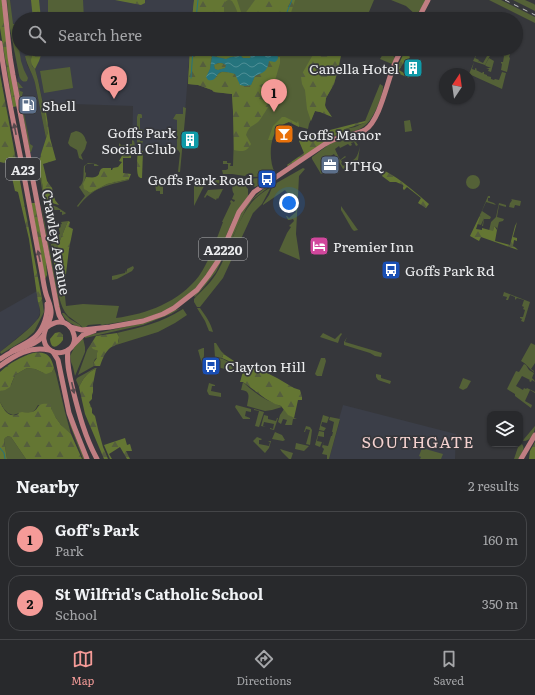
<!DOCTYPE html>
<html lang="en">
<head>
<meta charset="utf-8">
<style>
  :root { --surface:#28292c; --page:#343538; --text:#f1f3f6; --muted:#a5a6a9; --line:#444548; --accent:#f59b98 }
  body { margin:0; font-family:Literata,serif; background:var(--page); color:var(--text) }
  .controls { position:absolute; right:12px; bottom:12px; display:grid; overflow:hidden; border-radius:8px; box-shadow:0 1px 3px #0004 }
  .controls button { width:36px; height:36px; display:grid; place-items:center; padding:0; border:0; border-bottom:1px solid var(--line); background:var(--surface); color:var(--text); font:20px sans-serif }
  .compass { position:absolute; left:439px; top:68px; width:36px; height:36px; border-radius:50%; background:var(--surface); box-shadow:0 1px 3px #0004; rotate:13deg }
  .you { position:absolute; left:289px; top:203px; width:14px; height:14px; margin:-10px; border:3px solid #fff; border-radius:50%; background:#1a73e8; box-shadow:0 0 0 6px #1a73e833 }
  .badge { display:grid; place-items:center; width:26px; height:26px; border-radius:50%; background:var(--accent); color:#111; font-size:13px; font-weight:700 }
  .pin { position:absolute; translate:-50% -33px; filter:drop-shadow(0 1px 2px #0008) }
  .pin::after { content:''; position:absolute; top:21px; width:14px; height:12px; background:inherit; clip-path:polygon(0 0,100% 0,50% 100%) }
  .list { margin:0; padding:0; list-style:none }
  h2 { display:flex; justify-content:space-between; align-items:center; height:52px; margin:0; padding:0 16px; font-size:17px }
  h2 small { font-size:13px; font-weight:400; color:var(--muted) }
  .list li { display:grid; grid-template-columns:26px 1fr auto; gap:12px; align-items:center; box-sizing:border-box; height:56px; margin:0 8px 8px; padding:0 8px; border:1px solid var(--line); border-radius:12px }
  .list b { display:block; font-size:15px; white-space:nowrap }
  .list p { margin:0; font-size:13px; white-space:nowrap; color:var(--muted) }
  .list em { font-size:13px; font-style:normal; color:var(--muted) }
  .icon { flex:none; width:22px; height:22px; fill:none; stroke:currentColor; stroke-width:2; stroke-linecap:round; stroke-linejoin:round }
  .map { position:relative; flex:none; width:535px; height:459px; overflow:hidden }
  .search { position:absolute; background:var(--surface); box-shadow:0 1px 3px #0004; left:12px; right:12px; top:12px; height:44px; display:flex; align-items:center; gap:10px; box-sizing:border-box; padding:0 14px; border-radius:22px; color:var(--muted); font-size:15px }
  .sheet { height:180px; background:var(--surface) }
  nav { display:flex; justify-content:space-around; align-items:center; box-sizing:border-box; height:56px; border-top:1px solid var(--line); background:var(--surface); font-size:11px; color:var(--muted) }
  nav a { display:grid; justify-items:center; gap:2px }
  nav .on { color:var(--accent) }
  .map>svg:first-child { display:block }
  .built { fill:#3b3e48 }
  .green { fill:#546137 }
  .forest { fill:url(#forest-firs) }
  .water { fill:url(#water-waves); fill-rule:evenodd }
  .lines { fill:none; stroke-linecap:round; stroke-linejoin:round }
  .stream { stroke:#25747d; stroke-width:1 }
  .primary { stroke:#c07e82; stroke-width:5 }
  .rail { stroke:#c3c4c6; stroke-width:1; stroke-dasharray:5 5; stroke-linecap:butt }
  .oneway { fill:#58494d }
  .labels { text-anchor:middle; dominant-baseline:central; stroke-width:3.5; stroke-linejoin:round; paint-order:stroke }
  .shield { fill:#36373b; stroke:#b5b6b8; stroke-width:1 }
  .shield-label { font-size:13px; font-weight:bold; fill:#ebecee }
  .poi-label { font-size:14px; fill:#ebecee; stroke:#36373b; text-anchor:start }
  .street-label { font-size:14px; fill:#ebecee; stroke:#36373b }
  .quarter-label { font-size:16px; letter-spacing:1px; fill:#f5d2d0; stroke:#36373b }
</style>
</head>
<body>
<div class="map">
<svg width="535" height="459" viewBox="0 0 535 459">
  <defs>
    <pattern id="forest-firs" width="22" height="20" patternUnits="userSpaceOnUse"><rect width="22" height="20" fill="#647633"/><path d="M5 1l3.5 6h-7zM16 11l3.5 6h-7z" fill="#555e3d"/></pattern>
    <pattern id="water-waves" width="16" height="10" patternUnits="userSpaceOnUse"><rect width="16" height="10" fill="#25747d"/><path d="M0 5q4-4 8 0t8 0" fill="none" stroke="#4f8f96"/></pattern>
  </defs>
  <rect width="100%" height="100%" fill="#36373b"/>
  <!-- built -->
  <g class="built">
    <polygon points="10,0 194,0 192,19 19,19 19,49 190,49 182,151 132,151 133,106 43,103 38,80 36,73 25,56 27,65 34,78 46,138 38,165 33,166 16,83 19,75 9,23 11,11"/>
    <polygon points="37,291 40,313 37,320 29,328 0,352 0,312"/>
    <polygon points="343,405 456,434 455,459 329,459 340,420 339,419"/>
  </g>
  <!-- green -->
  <g class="green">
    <path d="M7 0H10L13 24H15L21 61 24 70 28 78 27 81C22 83 20 79 19 75L9 23Z"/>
    <polygon points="48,0 83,0 84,19 48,19"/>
    <polygon points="194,0 374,0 366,19 192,19"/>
    <polygon points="391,0 428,0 416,15 406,6"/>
    <polygon points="489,0 501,0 535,17 535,23"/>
    <polygon points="513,0 525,0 534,4 535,5 535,11"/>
    <path d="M190 49H342L339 67 334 84 326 98 325 105 320 112 315 111 309 124 308 129 297 126 289 122C287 122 285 123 283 124 269 132 268 160 275 173L268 176 252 177H251L250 174H247L245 176 232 174H223L222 170H226L228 169V164H223V161H227V163H231L230 166H233C234 142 234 118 232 94L214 92 212 90 198 85 188 84Z"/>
    <polygon points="479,49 480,49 475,58 479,60 478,62 479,61 483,63 491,49 493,50 485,65 473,61"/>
    <polygon points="506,51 510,54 509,57 510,58 507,72 501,70 502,64 501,63 501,62 503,62 504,56 503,55 503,54 505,54"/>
    <polygon points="387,53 395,57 392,64 380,59 383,54 385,56"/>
    <path d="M32 55 31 58 32 66 35 69 38 80 48 129V132L46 138 35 83C33 74 27 66 25 56Z"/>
    <polygon points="489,58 494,61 491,72 488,71 489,69 486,68 491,68 486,66 485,65"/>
    <polygon points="474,62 472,69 475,70 475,68 477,69 476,70 482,73 483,72 484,72 484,74 487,75 487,76 491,77 491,79 494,80 495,79 499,80 502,72 506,73 502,89 469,74"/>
    <polygon points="70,67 73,88 44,93 40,71"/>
    <polygon points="17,82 18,82 23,88 19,88 20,91 23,92 21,99 30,144 33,146 31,152 30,152"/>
    <path d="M380 84 383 86C383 93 380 99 378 105 366 133 359 129 332 137L345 129 355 127 366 122 365 121Z"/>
    <polygon points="183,107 186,108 180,172 178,172 180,153 178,150 174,148 177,147 177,120 173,119 176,114 183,114"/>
    <polygon points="138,114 141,114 142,115 142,118 140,118 140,129 142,129 144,131 142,134 140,134 140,141 143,141 142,144 137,143 137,117"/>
    <polygon points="410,120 412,131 405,132 404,121"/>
    <path d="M76 131C82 132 85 136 86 141L87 142 85 149 81 155 83 160 79 158 77 150 70 146 68 143 71 133Z"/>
    <path d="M353 138H360L361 140 360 141 359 140 356 142 358 145 356 146 354 142 351 143 352 145 350 146 348 144 340 148 339 146 335 149 340 160 345 156 346 157 341 160 342 162 341 163 343 166C355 159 357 160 360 146L358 160 343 169 334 154 321 162 325 169 328 167 329 169 321 174 312 159V157L331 143Z"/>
    <path d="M132 140 134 141C135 144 135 146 133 148L121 149 119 148V143L121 145H127L128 144H132Z"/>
    <polygon points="39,161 45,203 57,207 66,213 65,214 62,215 62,212 60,212 60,210 53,210 48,211 48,218 47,218 51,244 59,242 58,235 60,234 58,225 62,224 61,222 68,221 57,248 56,250 52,251 38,165"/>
    <path d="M88 163 96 164 99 166H94V164H87L85 166V172L86 173C86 181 79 187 90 193L107 184 129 179V180C106 186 94 186 78 207L77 206 85 196 79 187C85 183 83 172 84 166Z"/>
    <polygon points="303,168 305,169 299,176 296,234 300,260 279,251 287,233 291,227 289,226 294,221 293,219 290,220 288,220 286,216 287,216 289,218 296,212 295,208 297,206 285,190 263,205 263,204 269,195 273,185"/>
    <circle cx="473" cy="182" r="7"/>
    <polygon points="268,177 269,179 255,187 251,185 248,181 249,179"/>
    <polygon points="211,180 225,180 227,182 227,183 226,185 209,186 208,183"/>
    <path d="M236 180 241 181 248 189V196L234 217 215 262 203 280 191 293 167 310 146 318 102 325 100 324 88 325 85 328H83C79 323 73 320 68 316 59 306 58 290 56 277H60L62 274H66L64 286 66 306 83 304 119 306 116 318C147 314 179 302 199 276 210 260 216 240 223 222H222L231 203 230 202 231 200 234 202 235 200 232 199 234 194C231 189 232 184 236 180Z"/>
    <polygon points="194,181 202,181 204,186 194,206"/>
    <path d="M274 181V183L252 200 246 209 216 272 203 288 195 297 194 296 203 287 244 208C253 197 263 189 274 181Z"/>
    <polygon points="155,183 160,183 163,185 163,194 160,194 160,191 156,191"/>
    <path d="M271 187 262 204 253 213 223 278 200 307H197L194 302V299C201 291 210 284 216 274 230 251 235 223 252 202 257 196 265 191 271 187Z"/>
    <polygon points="223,189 218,199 217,198 216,200 207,195 205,198 204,197 208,190"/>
    <polygon points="488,196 490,196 490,198 488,198 488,201 494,203 496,205 486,202 482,211 491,217 490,219 484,219 483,226 482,226 484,218 481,225 477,224 481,214 481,213"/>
    <polygon points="511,199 521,201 520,206 515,205 514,208 509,207 510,203 511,202 512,200"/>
    <polygon points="41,203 61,312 60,312 45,230"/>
    <polygon points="499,203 506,205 506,207 499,205 497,217 504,219 503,221 499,222 497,230 497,228 494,226 493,231 489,231 491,222 496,217"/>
    <polygon points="341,206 358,230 354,231 352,229 341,210"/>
    <polygon points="133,266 134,268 132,271 117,279 112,280 112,276 125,273 126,270 127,273 127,269"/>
    <polygon points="504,292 530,302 524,322 521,321 522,319 520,318 520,317 523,317 525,310 523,309 524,307 522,306 524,300 517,298 515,300 515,297 510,295 508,300 506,300 507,297 503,296 502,299"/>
    <path d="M42 299 44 312 34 332 26 339 1 354 0 352C8 346 38 323 40 315 41 311 39 306 38 302L41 301Z"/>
    <polygon points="181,308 171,314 143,325 85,338 84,336 89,335 142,323"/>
    <path d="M197 308H200C205 315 211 323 213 332L209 331 205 321Z"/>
    <path d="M183 309 187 315 175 323 158 332 116 345C120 342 119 338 118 334L117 333C142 327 161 323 183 309Z"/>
    <path d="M62 313H64L70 319 80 325 81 327V328C74 325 64 321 62 313Z"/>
    <polygon points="323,333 335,339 341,333 342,334 340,337 338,343 320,337"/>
    <polygon points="347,337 345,342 382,353 381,357 375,356 370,353 344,345 344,342"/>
    <polygon points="83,338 85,347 85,352 75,376 73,367 71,362 70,356 75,346"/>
    <polygon points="214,343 216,343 221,351 225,355 222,356 222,358 215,357"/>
    <path d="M531 343 535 345V363L531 369 534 371V372C529 369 527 364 521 361Z"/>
    <polygon points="91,344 91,347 96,350 98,351 97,358 95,359 93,364 94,366 78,375 87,350"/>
    <polygon points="203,348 204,348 204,355 203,364 202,364 198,350"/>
    <polygon points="219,358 223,359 234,365 233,371 217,367 215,372 213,372 214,359"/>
    <polygon points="321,358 325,358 326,361 322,375 322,376 317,376 315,374"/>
    <polygon points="524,364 526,365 529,370 534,373 532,378 534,380 535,382 532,380 531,382 529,381 530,380 522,376 516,386 523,390 524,388 526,389 527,388 535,392 535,393 530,390 525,401 532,405 531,408 515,396 515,394 507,389 516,371 519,372"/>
    <path d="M27 368 35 369 44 373 52 372 54 368 56 374 65 412 71 434C62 428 55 418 51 408L38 405 35 410 31 413 23 412 13 415 8 413 4 409 0 402V391L11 385 15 375 20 372Z"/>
    <path d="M95 368H97L96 369C87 372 83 379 79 387L76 380 77 378Z"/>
    <path d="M59 373C65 403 71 431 85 459H83L70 425 58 374Z"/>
    <polygon points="376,374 381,375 381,378 391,381 390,384 378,380 376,377"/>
    <polygon points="463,378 471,381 467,388 463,390 459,388"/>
    <path d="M243 382C250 389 258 395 267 400 272 402 277 404 282 407L272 410 265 411 247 406C248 398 252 391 241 390Z"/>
    <polygon points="209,383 215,385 215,386 212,386 211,391 221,393 221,397 209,395 207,391"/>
    <polygon points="236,405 251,409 251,412 246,411 245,416 250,418 250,419 243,419 235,407"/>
    <polygon points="254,409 264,412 259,427 255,426 259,411 254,410"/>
    <path d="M284 409C287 414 291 417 297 419H293L292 425H285L287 420 283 419 281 424 278 422 280 415Z"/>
    <polygon points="264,415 268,416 268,419 276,421 277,418 278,418 274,430 270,429 270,428 273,429 274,424 264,422 263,426 266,427 261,426"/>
    <polygon points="323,415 329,417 327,423 322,422 321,426 326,428 324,431 319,430"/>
    <polygon points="330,417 340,419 329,459 327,459 327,455 322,454 324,449 322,447 324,441 323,445 328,446 331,436 332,436 333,432 332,432 334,422 329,420"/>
    <polygon points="306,426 310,427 312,430 310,445 306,444 310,430 306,429 305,432 304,432"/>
    <path d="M535 426C535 433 531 441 523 441L524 439Z"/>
    <polygon points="319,431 324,432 324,437 318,436 317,441 322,442 320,447 315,445"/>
    <polygon points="275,432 282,435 285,440 283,441 272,439"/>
    <polygon points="8,436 11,437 26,459 7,459 4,440 5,438"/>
    <polygon points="257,437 262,439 261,440 259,440 259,444 269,446 270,442 268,441 271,441 269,448 265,453 253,441"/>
    <polygon points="296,443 309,446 304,451 295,449"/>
    <path d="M522 444C526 449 521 454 519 459H514L518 447Z"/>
    <polygon points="422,448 443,454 441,459 420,459 421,457 419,456"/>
    <polygon points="280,449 293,453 291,459 289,459 282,452"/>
  </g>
  <!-- forest -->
  <g class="forest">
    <polygon points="0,0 3,0 18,106 13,107 0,28"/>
    <polygon points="31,0 39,0 41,19 33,19"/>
    <polygon points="115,0 145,0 145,3 141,5"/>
    <polygon points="194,0 228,0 226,1 224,6 224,17 226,19 192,19"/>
    <path d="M230 0H237L242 15H244L255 0H295L289 19H238C239 13 235 6 232 1Z"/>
    <path d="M35 49H43L39 61 35 69C31 65 30 61 32 55L35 54Z"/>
    <path d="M190 49H249L251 55 250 58H243L241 56 231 57 226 59 218 57 211 58 210 69 208 74 215 78 217 75 222 72 234 73 237 77 242 85 249 86 251 85 255 76 261 74 269 61H271L274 54 270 56 269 55 270 50 268 49H280V63L274 84H262L259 86 264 88V91L259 99 272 102C267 108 263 116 259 121 253 127 249 125 246 135L251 144C247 152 242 152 234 150L233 112 232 94 214 92 212 90 198 85 188 84Z"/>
    <polygon points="320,49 331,49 341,55 334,84 326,98 325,105 326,108 332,117 320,112 315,111 311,121 307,109 305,90 302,84 301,77 303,72 314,53"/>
    <polygon points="405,54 409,55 410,57 408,60 403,64 399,70 409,76 409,78 395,72 403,55"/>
    <polygon points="220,63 225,64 226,66 225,68 218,70 215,69 214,65"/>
    <polygon points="0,74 42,299 40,302 38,302 29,239 18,192 15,191 9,164 0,162"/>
    <polygon points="44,102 46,112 50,138 56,160 43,164 47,181 52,188 55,200 59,205 45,201 39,164 41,154 48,132 43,103"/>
    <path d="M282 117H285L297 123 298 121 299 125V127L289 122C280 125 275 131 272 140H268L273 126Z"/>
    <polygon points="365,121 367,122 345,129 332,137 328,134 330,130"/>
    <polygon points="314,135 322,136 327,141 288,166 287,165 304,153 299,141 300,139 303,141 305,138"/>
    <path d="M143 151 142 178C141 178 140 178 139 177 136 174 137 156 138 152Z"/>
    <path d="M123 154H129L131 156V158H123V173L131 174 129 179 107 184 90 193 84 189 83 184 86 177C90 177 96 179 99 174 99 172 100 171 101 169L103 168H111V170H112L113 168 118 167 122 162 119 161Z"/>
    <path d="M385 171C402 180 415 192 429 204L426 208 418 203 421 198 407 187 404 190 403 189V185L396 182H390L382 176Z"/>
    <polygon points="31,203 35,203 46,261 47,275 45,279"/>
    <polygon points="481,213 481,214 476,229 482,230 482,228 493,231 494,226 495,227 497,230 495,241 510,245 515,226 517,222 513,237 517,238 517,241 514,240 513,246 516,248 518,250 481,237 479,241 470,236"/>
    <polygon points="68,221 70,222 69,227 73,229 69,249 66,274 62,274 59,277 56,277 52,251 56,250 57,248"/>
    <path d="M60 332 63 335V340C58 347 51 351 50 339L55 333Z"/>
    <path d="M117 333 119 337 118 343C116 346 113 346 110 348 105 352 102 360 100 366H94L93 364 94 362 97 358V353L98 351 93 349 91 347V344L96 336Z"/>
    <path d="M33 353C46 351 51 355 54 368L52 372 46 374 35 369 27 368 20 372 15 375 10 387 5 390 0 391V372C10 363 20 357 33 353Z"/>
    <polygon points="223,355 225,355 237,363 267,373 277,378 294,388 300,390 302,397 302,400 298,400 294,418 288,415 281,406 275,404 266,399 243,382 240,382 244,368 222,358"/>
    <path d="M96 369 93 384V392L92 395V399L89 402 92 409V413L95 416 98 429 103 447 108 459H104L85 414 79 387C83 379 87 372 96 369Z"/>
    <path d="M0 402C3 408 7 417 16 415 21 413 17 413 22 412 25 412 29 413 32 412 41 409 34 402 51 404V408L56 418 61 425 71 434 82 459H26L11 437 8 436 5 438 4 440 7 459H0Z"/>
    <polygon points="125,438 127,445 130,444 132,451 126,451 130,459 127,459 120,447 109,454 112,459 110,459 104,445"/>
    <polygon points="535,442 535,459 529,459 530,451"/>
  </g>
  <!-- water -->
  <path class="water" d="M249 49H268L270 50 269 55 270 56 275 54C280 56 278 60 275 62L269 61C267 72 264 72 255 76L251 85 245 86 240 85 235 74C231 73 225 71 221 72 215 74 217 82 208 80L206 77 210 69 212 56 226 59 231 57 241 56 243 58H250L251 55ZM218 63H222L226 65 225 68 218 70 215 69 214 65Z"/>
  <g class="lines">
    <!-- stream -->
    <g class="stream">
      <polyline points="196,19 198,0"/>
      <polyline points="284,19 292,0"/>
      <polyline points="191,78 193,49"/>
      <polyline points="0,448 4,453 5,459"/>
    </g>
    <!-- primary -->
    <g class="primary">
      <polyline points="4,0 10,57 13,75 57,307 59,315 63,322"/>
      <polyline points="418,19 428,0"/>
      <path d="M0 43C5 84 14 124 22 165 29 201 35 237 42 273 43 280 44 287 46 294 48 301 52 307 51 314 50 324 42 331 44 340 48 362 82 353 73 332 72 328 69 325 65 323 58 320 52 323 46 328"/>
      <path d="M70 327 82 330 110 327 143 321 163 314 174 308 197 290 208 276 218 261 239 212 254 192 325 144C330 141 335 139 342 137 349 135 358 134 365 130 379 121 386 87 392 71 394 64 398 56 402 49"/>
      <polyline points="74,344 83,335 94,331"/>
      <path d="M68 350C66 363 70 377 73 390 79 414 85 437 97 459"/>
      <path d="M12 351C20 346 30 342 36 336 44 328 48 314 47 304"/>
      <polyline points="53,352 58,360 69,413 75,429 87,459"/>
      <path d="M0 359C5 356 9 353 14 351 25 346 36 345 43 336"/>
      <path d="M0 366C15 355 30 346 49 350"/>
      <polyline points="521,459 535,435"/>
    </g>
    <!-- rail -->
    <polyline class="rail" points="505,0 535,15"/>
  </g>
  <!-- one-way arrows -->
  <defs><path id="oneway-solid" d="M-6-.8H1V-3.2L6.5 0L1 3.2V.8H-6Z"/></defs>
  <g class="oneway">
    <use href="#oneway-solid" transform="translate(15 129) rotate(-101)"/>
    <use href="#oneway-solid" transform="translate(39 256) rotate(-102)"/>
    <use href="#oneway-solid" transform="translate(73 388) rotate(77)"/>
  </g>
  <!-- icons -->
  <defs>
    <symbol id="building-square" viewBox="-11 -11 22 22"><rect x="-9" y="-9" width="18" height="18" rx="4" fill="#0f9aa8" stroke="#36373b"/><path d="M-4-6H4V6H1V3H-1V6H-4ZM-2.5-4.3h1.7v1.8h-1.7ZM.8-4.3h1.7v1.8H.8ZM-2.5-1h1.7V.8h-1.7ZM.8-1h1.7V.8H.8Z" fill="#fff"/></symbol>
    <symbol id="fuel-square" viewBox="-11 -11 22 22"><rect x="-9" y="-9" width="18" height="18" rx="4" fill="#5c6f8a" stroke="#36373b"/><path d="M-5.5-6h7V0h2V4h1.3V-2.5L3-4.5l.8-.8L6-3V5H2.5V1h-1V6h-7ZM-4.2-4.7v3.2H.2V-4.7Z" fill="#fff"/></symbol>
    <symbol id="bar-square" viewBox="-11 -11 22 22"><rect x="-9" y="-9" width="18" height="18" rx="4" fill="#e8710a" stroke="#36373b"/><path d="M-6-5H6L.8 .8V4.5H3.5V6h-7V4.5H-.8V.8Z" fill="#fff"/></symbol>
    <symbol id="office-square" viewBox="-11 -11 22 22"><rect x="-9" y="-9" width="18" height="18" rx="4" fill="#5c6f8a" stroke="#36373b"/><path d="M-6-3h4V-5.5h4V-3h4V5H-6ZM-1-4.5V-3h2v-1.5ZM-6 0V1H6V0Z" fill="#fff"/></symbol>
    <symbol id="bus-square" viewBox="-11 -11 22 22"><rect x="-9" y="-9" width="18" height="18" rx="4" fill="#1a4fb4" stroke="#36373b"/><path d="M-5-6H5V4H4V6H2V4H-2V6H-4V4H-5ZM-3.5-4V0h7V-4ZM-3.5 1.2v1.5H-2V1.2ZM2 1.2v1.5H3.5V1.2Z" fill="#fff"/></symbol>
    <symbol id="hotel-square" viewBox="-11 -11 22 22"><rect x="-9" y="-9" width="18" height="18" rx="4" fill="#d1479c" stroke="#36373b"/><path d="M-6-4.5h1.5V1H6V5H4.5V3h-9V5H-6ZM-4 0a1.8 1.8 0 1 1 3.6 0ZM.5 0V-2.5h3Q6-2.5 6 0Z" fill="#fff"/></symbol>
  </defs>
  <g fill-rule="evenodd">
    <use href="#building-square" x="402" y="57" width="22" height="22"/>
    <use href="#fuel-square" x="17" y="94" width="22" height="22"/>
    <use href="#bar-square" x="273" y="123" width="22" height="22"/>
    <use href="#building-square" x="179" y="129" width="22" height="22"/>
    <use href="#office-square" x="319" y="154" width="22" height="22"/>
    <use href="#bus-square" x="256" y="168" width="22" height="22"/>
    <use href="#hotel-square" x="308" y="235" width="22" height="22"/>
    <use href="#bus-square" x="380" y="259" width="22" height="22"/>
    <use href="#bus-square" x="200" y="355" width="22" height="22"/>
  </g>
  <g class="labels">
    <!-- shield labels -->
    <g class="shield">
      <rect x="6" y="158" width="34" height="22" rx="3"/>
      <rect x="199" y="238" width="48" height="22" rx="3"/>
    </g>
    <g class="shield-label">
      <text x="23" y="169">A23</text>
      <text x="223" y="249">A2220</text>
    </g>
    <!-- poi labels -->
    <g class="poi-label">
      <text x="399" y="68" text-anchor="end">Canella Hotel</text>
      <text x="42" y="105">Shell</text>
      <text x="176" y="132" text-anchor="end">Goffs Park<tspan x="176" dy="16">Social Club</tspan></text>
      <text x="298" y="134">Goffs Manor</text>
      <text x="344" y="165">ITHQ</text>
      <text x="253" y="179" text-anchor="end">Goffs Park Road</text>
      <text x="333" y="246">Premier Inn</text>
      <text x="405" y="270">Goffs Park Rd</text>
      <text x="225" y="366">Clayton Hill</text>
    </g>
    <!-- street labels -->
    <g class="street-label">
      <text transform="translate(57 242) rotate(80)">Crawley Avenue</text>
    </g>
    <!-- quarter labels -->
    <g class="quarter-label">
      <text x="418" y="441">SOUTHGATE</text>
    </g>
  </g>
</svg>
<div class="controls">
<button><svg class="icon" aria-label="layers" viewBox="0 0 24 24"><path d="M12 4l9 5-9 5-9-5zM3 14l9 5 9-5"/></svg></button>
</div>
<svg class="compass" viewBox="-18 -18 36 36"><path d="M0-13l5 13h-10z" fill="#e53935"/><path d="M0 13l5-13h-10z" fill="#a5a6a9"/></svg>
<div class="you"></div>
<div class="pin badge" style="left:274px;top:112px">1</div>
<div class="pin badge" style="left:114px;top:99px">2</div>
<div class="search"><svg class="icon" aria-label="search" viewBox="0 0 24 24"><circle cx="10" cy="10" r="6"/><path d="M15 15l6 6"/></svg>Search here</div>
</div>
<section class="sheet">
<h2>Nearby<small>2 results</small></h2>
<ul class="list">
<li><span class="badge">1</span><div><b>Goff's Park</b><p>Park</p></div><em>160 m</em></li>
<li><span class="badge">2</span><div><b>St Wilfrid's Catholic School</b><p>School</p></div><em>350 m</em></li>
</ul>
</section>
<nav>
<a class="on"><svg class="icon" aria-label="map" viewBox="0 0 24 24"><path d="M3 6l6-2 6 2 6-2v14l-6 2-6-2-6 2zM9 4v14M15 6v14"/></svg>Map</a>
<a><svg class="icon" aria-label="directions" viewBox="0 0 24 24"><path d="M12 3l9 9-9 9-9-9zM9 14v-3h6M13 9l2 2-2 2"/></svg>Directions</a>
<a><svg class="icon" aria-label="saved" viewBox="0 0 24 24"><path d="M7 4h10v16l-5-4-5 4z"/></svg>Saved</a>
</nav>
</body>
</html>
